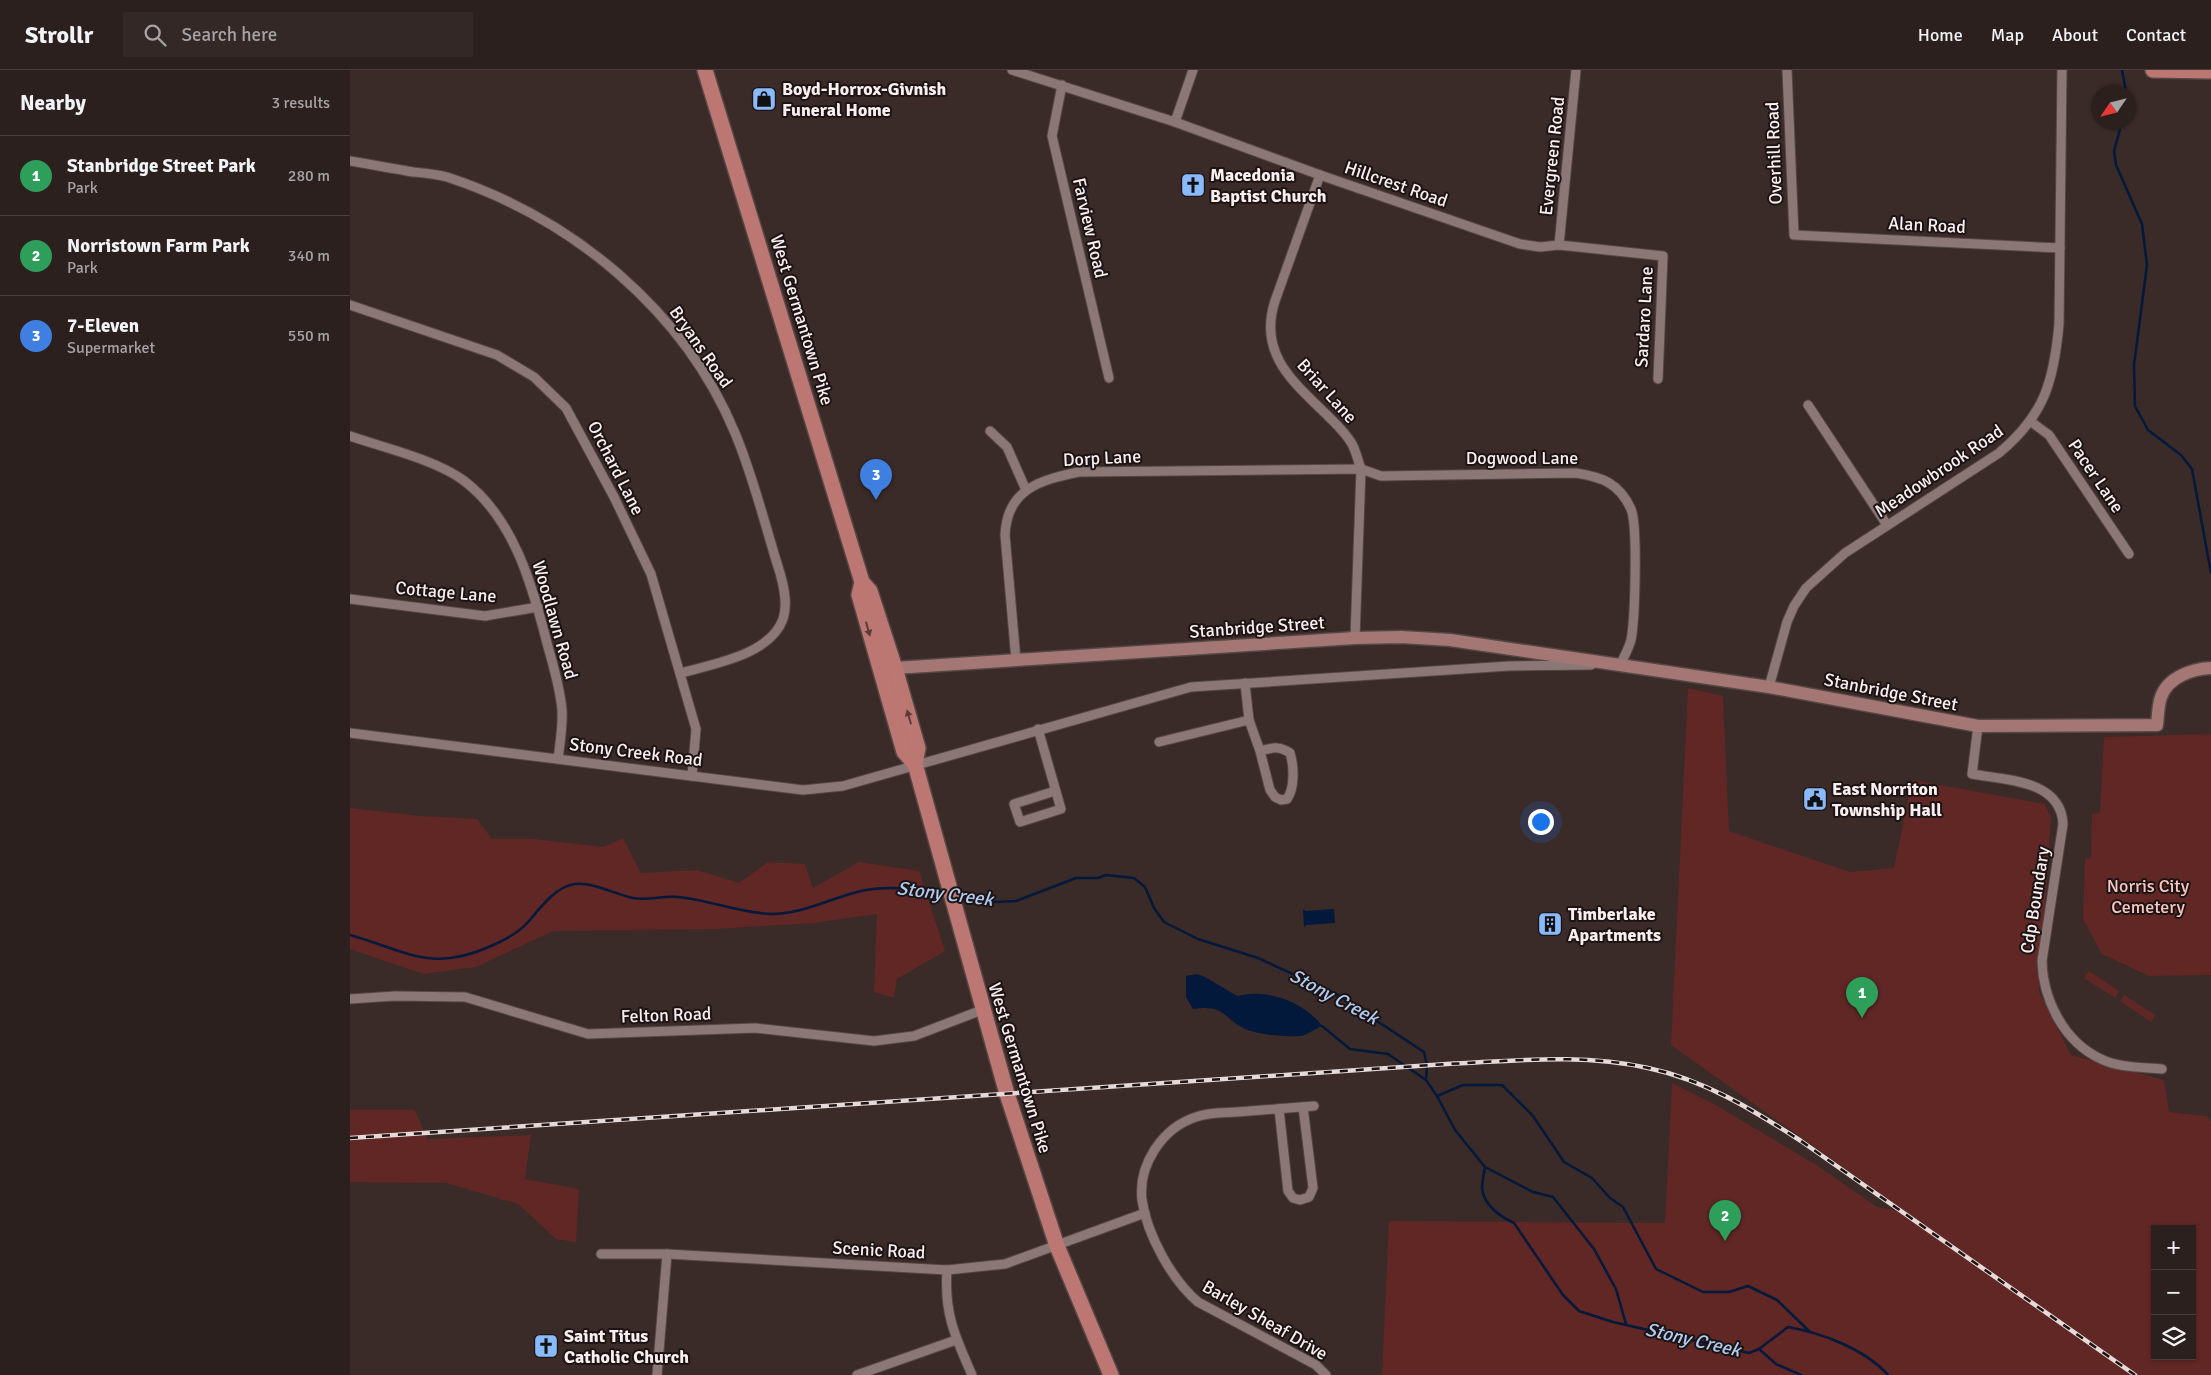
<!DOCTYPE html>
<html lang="en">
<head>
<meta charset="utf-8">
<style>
  :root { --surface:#2c201e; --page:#342827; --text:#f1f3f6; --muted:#a6a3a4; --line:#483e3c; --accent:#2563eb }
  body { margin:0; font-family:Signika,sans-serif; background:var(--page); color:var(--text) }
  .controls { position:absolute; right:15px; bottom:15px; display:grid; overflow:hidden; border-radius:0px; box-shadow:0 1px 4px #0004 }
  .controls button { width:45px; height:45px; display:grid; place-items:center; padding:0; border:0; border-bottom:1px solid var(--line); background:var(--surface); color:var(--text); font:25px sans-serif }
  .compass { position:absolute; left:1741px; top:15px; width:45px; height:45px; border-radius:50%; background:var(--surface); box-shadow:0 1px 4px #0004; rotate:235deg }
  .you { position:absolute; left:1190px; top:751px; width:18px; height:18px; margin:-12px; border:4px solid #fff; border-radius:50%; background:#1a73e8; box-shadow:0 0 0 8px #1a73e833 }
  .badge { display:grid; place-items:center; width:32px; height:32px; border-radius:50%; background:var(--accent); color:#fff; font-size:16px; font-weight:700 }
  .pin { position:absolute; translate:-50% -41px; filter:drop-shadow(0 1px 2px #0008) }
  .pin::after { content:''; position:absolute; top:26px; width:18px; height:15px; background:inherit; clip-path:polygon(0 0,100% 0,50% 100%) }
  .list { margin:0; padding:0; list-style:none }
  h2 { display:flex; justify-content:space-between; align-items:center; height:65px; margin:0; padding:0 20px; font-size:21px }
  h2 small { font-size:16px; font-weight:400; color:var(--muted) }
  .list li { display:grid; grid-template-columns:32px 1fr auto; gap:15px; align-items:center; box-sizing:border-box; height:80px; padding:0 20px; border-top:1px solid var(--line) }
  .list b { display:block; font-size:19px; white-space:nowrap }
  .list p { margin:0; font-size:16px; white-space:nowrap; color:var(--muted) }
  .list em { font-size:16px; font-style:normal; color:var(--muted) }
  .icon { flex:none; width:28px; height:28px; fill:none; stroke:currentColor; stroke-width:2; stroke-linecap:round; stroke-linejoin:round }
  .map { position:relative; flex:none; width:1861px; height:1305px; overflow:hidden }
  header { display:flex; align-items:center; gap:30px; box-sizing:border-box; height:70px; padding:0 25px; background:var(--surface); border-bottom:1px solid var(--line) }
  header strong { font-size:24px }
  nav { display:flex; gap:28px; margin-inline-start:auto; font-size:18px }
  .search { width:350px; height:45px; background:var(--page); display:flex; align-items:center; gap:12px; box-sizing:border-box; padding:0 18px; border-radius:0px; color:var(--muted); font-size:19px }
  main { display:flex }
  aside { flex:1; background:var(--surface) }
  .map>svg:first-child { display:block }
  .green { fill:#602725; fill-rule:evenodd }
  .water { fill:#02193b }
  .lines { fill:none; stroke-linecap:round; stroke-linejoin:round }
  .stream { stroke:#02193b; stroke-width:2.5 }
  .street-casing { stroke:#554746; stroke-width:11 }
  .secondary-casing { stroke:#554746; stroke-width:15 }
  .primary-casing { stroke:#554746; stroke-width:18 }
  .street { stroke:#8b7876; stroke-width:9 }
  .secondary { stroke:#a47774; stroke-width:12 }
  .primary { stroke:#bc7772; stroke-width:15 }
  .rail-casing { stroke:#e6dad9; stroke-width:4.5 }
  .rail { stroke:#1c1414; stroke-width:2.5; stroke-dasharray:8; stroke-linecap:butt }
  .oneway { fill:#5c3c3a }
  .labels { text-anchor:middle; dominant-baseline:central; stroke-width:4; stroke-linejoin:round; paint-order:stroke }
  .poi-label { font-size:18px; font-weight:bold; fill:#faefee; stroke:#1c1414; text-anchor:start }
  .street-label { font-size:18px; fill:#faefee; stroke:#1c1414 }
  .park-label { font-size:18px; fill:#f9c5c0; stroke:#1c1414 }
  .water-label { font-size:19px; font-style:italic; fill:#b0cbf1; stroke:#1c1414 }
</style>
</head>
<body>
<header>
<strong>Strollr</strong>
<div class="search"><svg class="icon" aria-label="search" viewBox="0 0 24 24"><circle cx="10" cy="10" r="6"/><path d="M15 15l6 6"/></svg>Search here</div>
<nav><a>Home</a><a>Map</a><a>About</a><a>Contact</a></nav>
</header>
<main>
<aside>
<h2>Nearby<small>3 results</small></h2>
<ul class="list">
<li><span class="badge" style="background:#2e9e5b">1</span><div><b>Stanbridge Street Park</b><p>Park</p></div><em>280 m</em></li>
<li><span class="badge" style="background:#2e9e5b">2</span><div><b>Norristown Farm Park</b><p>Park</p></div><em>340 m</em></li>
<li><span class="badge" style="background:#3f7fe0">3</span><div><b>7-Eleven</b><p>Supermarket</p></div><em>550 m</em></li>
</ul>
</aside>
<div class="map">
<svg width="1861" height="1305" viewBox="0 0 1861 1305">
  <rect width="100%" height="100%" fill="#3a2a28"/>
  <!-- green -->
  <g class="green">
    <path d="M1338 618 1373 626 1379 761 1500 802 1544 798 1562 710 1695 734 1701 747 1689 922 1721 985 1814 1010 1819 1042 1857 1046 1861 1052V1305H1032L1039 1151 1315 1153 1322 1013 1364 1034 1468 1096 1527 1137 1556 1142 1321 975ZM1805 1159H1842V1286H1805Z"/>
    <polygon points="1861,664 1861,905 1799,906 1752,884 1733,849 1735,789 1741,788 1742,744 1750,743 1754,667"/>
    <polygon points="0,738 71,746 127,749 142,769 184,769 253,777 273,768 291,803 347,800 389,813 418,792 455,794 463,818 509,792 569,801 595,881 547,909 544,928 524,922 527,844 464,853 365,859 203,861 126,897 73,904 0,879"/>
    <polygon points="1739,901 1769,921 1765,928 1734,908"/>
    <polygon points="1774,925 1805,945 1801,952 1770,931"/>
    <polygon points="0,1040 65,1040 77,1069 181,1065 175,1109 229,1119 226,1172 206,1169 168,1134 96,1113 0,1112"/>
  </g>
  <!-- water -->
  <g class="water">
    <polygon points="953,839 956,841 984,839 985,853 957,855 954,857"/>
    <path d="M847 904C862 909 873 919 888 926 915 918 955 932 972 956 965 959 957 965 950 966 934 967 910 965 895 959 872 948 876 934 843 939L836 927V906Z"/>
  </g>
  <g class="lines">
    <!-- stream -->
    <g class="stream">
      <polyline points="1772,0 1776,22"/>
      <polyline points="1772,52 1764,81 1766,95 1792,154 1797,195 1784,295 1785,336 1798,360 1831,385 1842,399 1861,503"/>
      <path d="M608 826 646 832 666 831 726 808H748L756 805 784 808 795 817 804 838 814 852 848 869 908 888 986 924 1074 982 1077 996 1076 1010 1087 1026 1105 1060 1135 1097C1134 1103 1132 1112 1132 1118 1134 1136 1149 1146 1164 1153L1213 1225 1229 1241 1263 1252 1399 1283 1409 1279 1438 1257C1472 1263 1515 1279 1538 1305"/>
      <path d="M0 865C56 881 82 903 141 876 155 870 169 863 179 851 190 838 206 816 225 814 244 812 264 824 283 828 298 831 314 825 328 827 360 830 389 843 421 844 455 844 484 826 516 820 543 815 568 820 595 824"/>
      <polyline points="972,956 1000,979 1038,984 1076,1010"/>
      <polyline points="1087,1026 1113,1015 1152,1015 1183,1046 1214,1092 1242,1108 1260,1128 1273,1137 1306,1199 1353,1222 1379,1222 1398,1216 1427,1230 1460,1262"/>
      <polyline points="1135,1097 1183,1122 1203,1127 1244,1179 1266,1219 1276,1254"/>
      <polyline points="1409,1279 1426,1294 1451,1305"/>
    </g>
    <defs>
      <g id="street">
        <polyline points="662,0 825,52 970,105 1170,174 1190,177 1209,175 1313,186 1308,309"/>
        <polyline points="1437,0 1444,165 1710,178"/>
        <polyline points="712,15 702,66 759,308"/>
        <polyline points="825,52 843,0"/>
        <path d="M0 91C21 95 42 98 63 102 74 103 86 104 97 107 222 148 334 240 385 363 404 408 415 456 430 503 434 517 438 534 433 549 420 585 363 594 331 603"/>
        <path d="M970 105 925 231C908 283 942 311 977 345 985 353 996 363 1002 374 1006 381 1008 391 1011 399L1005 568"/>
        <polyline points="1209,175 1226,0"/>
        <polyline points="0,235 147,285 184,307 216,338 264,427 301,504 346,659 342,706"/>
        <polyline points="1458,335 1537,455"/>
        <polyline points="1680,351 1699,365 1779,484"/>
        <polyline points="640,361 657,377 676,420"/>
        <path d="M0 366C34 378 84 389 113 410 164 448 182 515 197 573 203 595 210 617 212 640 213 656 210 673 208 689"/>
        <polyline points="0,529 135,546 188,537"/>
        <path d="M666 590 655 465C657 419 690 410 729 402L1011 399 1031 406 1226 403C1252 407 1269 413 1281 439 1288 456 1285 550 1281 570 1279 578 1274 587 1270 595H1267"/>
        <path d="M895 613 899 650 910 681 920 720 925 727 931 730 937 729C945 718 944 696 940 683 929 675 922 678 910 681"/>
        <path d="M1419 617 1437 552 1444 536 1456 518 1495 483 1649 383C1695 345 1704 310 1709 254L1712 0"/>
        <path d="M1628 656 1622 704C1656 710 1711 710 1713 754L1692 891C1693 930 1714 972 1751 989 1769 998 1792 997 1812 999"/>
        <polyline points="688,659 711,739 670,752 664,734 705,721"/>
        <polyline points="0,663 453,720 493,716 841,617 1159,596 1241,595"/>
        <polyline points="809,672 899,650"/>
        <polyline points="0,929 45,926 115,927 238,964 405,958 524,971 564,966 632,940"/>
        <path d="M964 1036C938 1038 913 1040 887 1042 874 1043 859 1042 846 1047 812 1058 788 1095 792 1130 797 1165 822 1210 848 1232L966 1295 976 1305"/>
        <polyline points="929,1039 938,1121 943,1128 950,1130 959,1127 963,1118 953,1037"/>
        <polyline points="251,1184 317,1184 597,1200 655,1194 795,1143"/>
        <path d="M597 1200C594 1244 605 1266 622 1305"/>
        <polyline points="307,1305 317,1184"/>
        <polyline points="507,1305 606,1270"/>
      </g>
      <path id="secondary" d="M545 598 1005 568 1051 567 1100 570 1419 617 1628 656 1807 655C1808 647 1808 635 1811 627 1818 607 1842 599 1861 598"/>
      <g id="primary">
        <polyline points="355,0 512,512 520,521 545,598 568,678 565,694"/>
        <polyline points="1803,0 1861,1"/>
        <polyline points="512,512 509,525 554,682 565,694 657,1024 707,1176 761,1305"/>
      </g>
    </defs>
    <!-- street casing -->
    <use href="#street" class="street-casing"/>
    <!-- secondary casing -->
    <use href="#secondary" class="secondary-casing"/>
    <!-- primary casing -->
    <use href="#primary" class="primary-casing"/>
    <!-- street -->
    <use href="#street" class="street"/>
    <!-- secondary -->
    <use href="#secondary" class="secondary"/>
    <!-- primary -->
    <use href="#primary" class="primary"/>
    <defs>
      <path id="rail" d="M0 1068 1097 994C1164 991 1232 983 1298 998 1355 1010 1403 1040 1451 1071L1785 1305"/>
    </defs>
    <!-- rail casing -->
    <use href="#rail" class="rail-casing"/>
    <!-- rail -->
    <use href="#rail" class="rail"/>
  </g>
  <!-- one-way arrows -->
  <defs><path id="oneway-solid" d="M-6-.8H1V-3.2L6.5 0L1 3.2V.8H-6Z" transform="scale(1.25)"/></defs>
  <g class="oneway">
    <use href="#oneway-solid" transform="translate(518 559) rotate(74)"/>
    <use href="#oneway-solid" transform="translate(559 647) rotate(-106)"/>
  </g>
  <!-- icons -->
  <defs>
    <symbol id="shop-square" viewBox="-11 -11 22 22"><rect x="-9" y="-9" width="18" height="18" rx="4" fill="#8abafc" stroke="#1c1414"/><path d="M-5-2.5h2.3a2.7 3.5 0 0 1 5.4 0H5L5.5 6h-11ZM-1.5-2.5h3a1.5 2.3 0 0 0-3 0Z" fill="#111"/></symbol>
    <symbol id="church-square" viewBox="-11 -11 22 22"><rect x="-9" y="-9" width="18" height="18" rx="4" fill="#8abafc" stroke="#1c1414"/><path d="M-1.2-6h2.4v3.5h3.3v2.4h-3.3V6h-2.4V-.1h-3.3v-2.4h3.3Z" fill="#111"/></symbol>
    <symbol id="civic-square" viewBox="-11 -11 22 22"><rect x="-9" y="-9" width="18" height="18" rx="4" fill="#8abafc" stroke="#1c1414"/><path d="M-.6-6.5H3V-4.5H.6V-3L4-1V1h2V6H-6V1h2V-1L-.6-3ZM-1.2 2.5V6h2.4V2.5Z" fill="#111"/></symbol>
    <symbol id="building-square" viewBox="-11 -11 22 22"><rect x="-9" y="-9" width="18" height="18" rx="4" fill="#8abafc" stroke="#1c1414"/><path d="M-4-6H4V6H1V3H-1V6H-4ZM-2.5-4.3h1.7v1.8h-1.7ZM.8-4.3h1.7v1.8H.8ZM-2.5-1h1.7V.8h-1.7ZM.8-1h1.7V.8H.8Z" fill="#111"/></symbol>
  </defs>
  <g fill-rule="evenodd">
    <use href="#shop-square" x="400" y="15" width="28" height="28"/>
    <use href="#church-square" x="829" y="101" width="28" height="28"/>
    <use href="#civic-square" x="1451" y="715" width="28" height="28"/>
    <use href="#building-square" x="1186" y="840" width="28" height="28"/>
    <use href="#church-square" x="182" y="1262" width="28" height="28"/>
  </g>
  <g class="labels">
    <!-- poi labels -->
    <g class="poi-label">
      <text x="432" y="19">Boyd-Horrox-Givnish<tspan x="432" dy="21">Funeral Home</tspan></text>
      <text x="860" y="105">Macedonia<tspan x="860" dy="21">Baptist Church</tspan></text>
      <text x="1482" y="719">East Norriton<tspan x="1482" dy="21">Township Hall</tspan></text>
      <text x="1218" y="844">Timberlake<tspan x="1218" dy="21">Apartments</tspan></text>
      <text x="214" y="1266">Saint Titus<tspan x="214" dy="21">Catholic Church</tspan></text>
    </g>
    <!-- street labels -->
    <g class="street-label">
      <text transform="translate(1424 83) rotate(-92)">Overhill Road</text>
      <text transform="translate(1202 86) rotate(-84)">Evergreen Road</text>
      <text transform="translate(1046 114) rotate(19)">Hillcrest Road</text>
      <text transform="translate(1577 155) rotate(3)">Alan Road</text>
      <text transform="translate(740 158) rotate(77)">Farview Road</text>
      <text transform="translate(1294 247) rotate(-87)">Sardaro Lane</text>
      <text transform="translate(452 250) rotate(73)">West Germantown Pike</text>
      <text transform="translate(351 277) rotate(55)">Bryans Road</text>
      <text transform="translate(977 321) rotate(48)">Briar Lane</text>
      <text transform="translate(752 388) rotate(-3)">Dorp Lane</text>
      <text x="1172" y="388">Dogwood Lane</text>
      <text transform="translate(266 398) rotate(63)">Orchard Lane</text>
      <text transform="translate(1589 401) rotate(-34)">Meadowbrook Road</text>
      <text transform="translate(1746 406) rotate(56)">Pacer Lane</text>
      <text transform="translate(96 522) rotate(5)">Cottage Lane</text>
      <text transform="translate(205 550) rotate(74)">Woodlawn Road</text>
      <text transform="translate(907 557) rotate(-4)">Stanbridge Street</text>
      <text transform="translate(1541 622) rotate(11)">Stanbridge Street</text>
      <text transform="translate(286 682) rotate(7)">Stony Creek Road</text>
      <text transform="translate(1685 830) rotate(-81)">Cdp Boundary</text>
      <text transform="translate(316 945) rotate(-2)">Felton Road</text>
      <text transform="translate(670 998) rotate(73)">West Germantown Pike</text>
      <text transform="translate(529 1180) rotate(3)">Scenic Road</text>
      <text transform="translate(915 1250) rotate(30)">Barley Sheaf Drive</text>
    </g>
    <!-- park labels -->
    <g class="park-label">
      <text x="1798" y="816">Norris City<tspan x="1798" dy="21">Cemetery</tspan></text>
    </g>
    <!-- water labels -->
    <g class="water-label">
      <text transform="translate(595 824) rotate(7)">Stony Creek</text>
      <text transform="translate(984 927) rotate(28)">Stony Creek</text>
      <text transform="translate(1343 1270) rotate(13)">Stony Creek</text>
    </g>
  </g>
</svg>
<div class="controls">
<button>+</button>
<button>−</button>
<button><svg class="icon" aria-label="layers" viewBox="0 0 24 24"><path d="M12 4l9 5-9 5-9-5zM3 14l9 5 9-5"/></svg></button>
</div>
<svg class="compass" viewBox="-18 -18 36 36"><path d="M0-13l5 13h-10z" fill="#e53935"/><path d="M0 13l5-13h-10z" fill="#a6a3a4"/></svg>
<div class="you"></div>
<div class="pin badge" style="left:1512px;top:948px;background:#2e9e5b">1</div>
<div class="pin badge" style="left:1375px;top:1171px;background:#2e9e5b">2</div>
<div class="pin badge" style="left:526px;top:430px;background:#3f7fe0">3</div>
</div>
</main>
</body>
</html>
